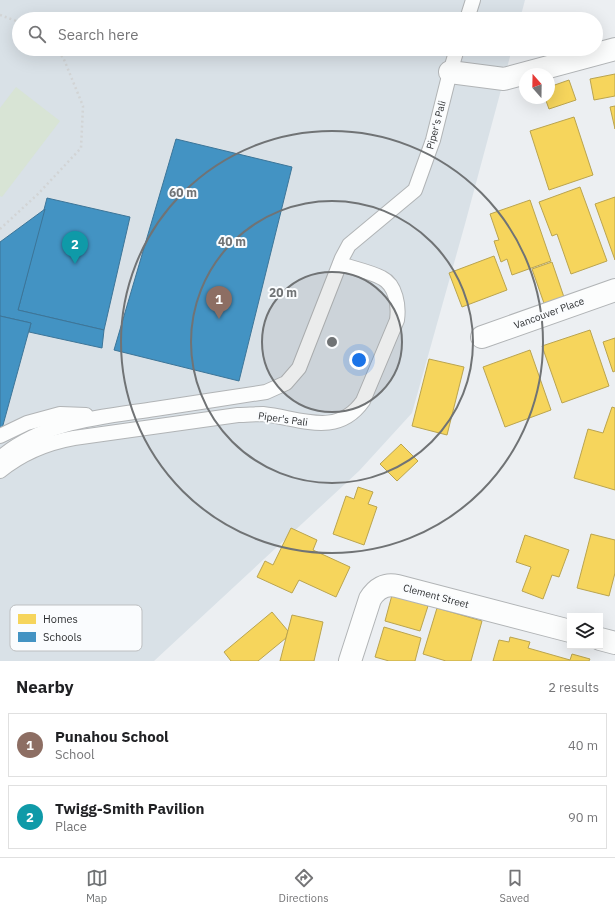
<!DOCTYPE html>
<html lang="en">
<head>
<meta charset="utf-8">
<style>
  :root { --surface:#fff; --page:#f2f2f2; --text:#202124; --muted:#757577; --line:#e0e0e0; --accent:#707375 }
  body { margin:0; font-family:"IBM Plex Sans",sans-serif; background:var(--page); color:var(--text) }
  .controls { position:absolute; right:12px; bottom:12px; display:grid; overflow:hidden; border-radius:0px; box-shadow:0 4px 16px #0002 }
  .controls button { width:36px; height:36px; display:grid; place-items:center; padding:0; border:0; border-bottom:1px solid var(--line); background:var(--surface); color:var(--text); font:20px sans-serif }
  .compass { position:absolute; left:519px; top:68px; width:36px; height:36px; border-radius:50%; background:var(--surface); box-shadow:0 4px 16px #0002; rotate:340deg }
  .you { position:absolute; left:359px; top:360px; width:14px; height:14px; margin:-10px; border:3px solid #fff; border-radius:50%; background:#1a73e8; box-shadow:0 0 0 6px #1a73e833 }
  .badge { display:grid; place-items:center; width:26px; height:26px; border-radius:50%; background:var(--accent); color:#fff; font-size:13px; font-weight:700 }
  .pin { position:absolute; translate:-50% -33px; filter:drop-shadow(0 1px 2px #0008) }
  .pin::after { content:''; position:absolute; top:21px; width:14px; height:12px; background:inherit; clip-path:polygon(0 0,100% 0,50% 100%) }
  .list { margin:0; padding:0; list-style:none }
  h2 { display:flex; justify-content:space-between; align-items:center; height:52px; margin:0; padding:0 16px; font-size:17px }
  h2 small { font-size:13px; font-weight:400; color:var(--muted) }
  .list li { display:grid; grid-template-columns:26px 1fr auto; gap:12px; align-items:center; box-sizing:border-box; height:64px; margin:0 8px 8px; padding:0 8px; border:1px solid var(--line); border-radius:0px }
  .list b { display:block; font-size:15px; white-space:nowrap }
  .list p { margin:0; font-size:13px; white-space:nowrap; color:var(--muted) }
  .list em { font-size:13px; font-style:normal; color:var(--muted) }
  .icon { flex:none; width:22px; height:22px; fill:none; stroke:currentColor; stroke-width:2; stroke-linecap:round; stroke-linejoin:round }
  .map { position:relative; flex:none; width:615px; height:661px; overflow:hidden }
  .search { position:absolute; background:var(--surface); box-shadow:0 4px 16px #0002; left:12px; right:12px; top:12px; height:44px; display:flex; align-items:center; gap:10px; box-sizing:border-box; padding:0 14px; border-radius:22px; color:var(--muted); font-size:15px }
  .sheet { height:196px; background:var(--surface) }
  nav { display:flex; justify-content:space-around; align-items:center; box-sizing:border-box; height:56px; border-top:1px solid var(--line); background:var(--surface); font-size:11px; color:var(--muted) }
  nav a { display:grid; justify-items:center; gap:2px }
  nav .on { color:var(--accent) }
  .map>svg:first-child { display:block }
  .built { fill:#d9e1e7 }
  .green { fill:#d8e4d5 }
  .homes { fill:#f6d55c; stroke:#baa44f }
  .schools { fill:#4393c3; stroke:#3d7598 }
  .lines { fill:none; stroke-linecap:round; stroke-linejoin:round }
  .lane-casing { stroke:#b1b4b6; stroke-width:16 }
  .street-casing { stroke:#b1b4b6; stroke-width:24 }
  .path { stroke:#d2d4d5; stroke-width:2.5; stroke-dasharray:2 3; stroke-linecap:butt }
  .lane { stroke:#fcfdfd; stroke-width:14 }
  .street { stroke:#fcfdfd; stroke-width:22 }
  .ring { fill:none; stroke:#707375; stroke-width:2 }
  .labels { text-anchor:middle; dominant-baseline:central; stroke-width:4; stroke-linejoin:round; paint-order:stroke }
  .street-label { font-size:10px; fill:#2e3032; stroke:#fafcfe }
  .key { fill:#fafcfe; stroke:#bdbfc1; stroke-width:1 }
  .key-label { font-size:11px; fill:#2e3032 }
  .centre { fill:#707375; stroke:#fafcfe; stroke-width:2 }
  .ring-label { font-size:12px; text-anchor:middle; font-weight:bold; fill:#707375; stroke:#fafcfe; stroke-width:4; stroke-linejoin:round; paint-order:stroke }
</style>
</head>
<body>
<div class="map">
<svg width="615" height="661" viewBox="0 0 615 661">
  <rect width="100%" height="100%" fill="#eceff2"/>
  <!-- built -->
  <polygon class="built" points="0,0 525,0 520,19 19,19 19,49 512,49 465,224 412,413 359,471 154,661 0,661"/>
  <!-- green -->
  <polygon class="green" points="16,87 60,121 2,197 0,196 0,108"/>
  <!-- homes -->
  <g class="homes">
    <polygon points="615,74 615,96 594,100 590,79"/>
    <polygon points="569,80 576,100 549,109 545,98 549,98 549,87"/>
    <polygon points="615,106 615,129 610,107"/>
    <polygon points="574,117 593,175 549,190 530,131"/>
    <polygon points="580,187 607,261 571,274 557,234 552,236 539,202"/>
    <polygon points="615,197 615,260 595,204"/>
    <polygon points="530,200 551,261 512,275 507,259 501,262 494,241 499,240 490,214"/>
    <polygon points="494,256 507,290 462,307 449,273"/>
    <polygon points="552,262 566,303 546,309 532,269"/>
    <polygon points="590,330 609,386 562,403 542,346"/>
    <polygon points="615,338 615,371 613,372 603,342"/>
    <polygon points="530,350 551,410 505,427 483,367"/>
    <polygon points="429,359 464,367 447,435 412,426"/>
    <polygon points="612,407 615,408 615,490 574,478 588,429 603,433"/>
    <polygon points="401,444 418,461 397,481 380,464"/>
    <polygon points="358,487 373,492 368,504 377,507 364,545 333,534 346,496 354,499"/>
    <polygon points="291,528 317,540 313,550 350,567 336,597 299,580 292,593 257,577 265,561 273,565"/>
    <polygon points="591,534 615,540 615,573 609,596 577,588"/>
    <polygon points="525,535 569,550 559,577 552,575 543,599 522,591 531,567 516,562"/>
    <polygon points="392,595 428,606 420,631 385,621"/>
    <polygon points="437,608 482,621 471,661 446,661 423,654"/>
    <polygon points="272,612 288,631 286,638 258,661 231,661 224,652"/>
    <polygon points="292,615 323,622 314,661 280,661"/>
    <polygon points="384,627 421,638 415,661 389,661 375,657"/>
    <polygon points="510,637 530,642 528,648 570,660 572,654 590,659 589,661 493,661 499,640 509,642"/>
  </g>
  <!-- schools -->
  <g class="schools">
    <polygon points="176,139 292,167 239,381 114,350"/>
    <polygon points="47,198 130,217 104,330 18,310"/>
    <polygon points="45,209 18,310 104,330 102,348 29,332 31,323 0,316 0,242"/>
    <polygon points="0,316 31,323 0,436"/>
  </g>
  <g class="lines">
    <defs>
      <g id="lane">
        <polyline points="467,19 473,0"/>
        <polyline points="0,436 27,423 60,414 86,415"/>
        <path d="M0 458C43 421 102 417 155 409 192 403 229 398 266 392L286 383 299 368 342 258 349 245 415 190 433 140 450 72 457 49"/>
        <path d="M0 471C22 453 46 443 74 438L238 415C246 415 255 414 263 414 300 418 337 438 363 401L397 320C399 306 396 285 382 278 371 272 352 268 340 264"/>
      </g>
      <g id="street">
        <polyline points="450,72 504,79 615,49"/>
        <polyline points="482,337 615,290"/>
        <polyline points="600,639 615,643"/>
        <path d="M350 661 370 599C376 589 385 583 397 586L570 631"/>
      </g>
    </defs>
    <!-- lane casing -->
    <use href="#lane" class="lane-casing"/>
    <!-- street casing -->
    <use href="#street" class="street-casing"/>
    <!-- path -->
    <g class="path">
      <polyline points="0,15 19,22"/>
      <polyline points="0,229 38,194 81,148 83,106 63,57 53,49"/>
    </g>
    <!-- lane -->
    <use href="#lane" class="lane"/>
    <!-- street -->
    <use href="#street" class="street"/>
  </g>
  <!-- distance rings -->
  <circle cx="332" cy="342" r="70" fill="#707375" fill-opacity=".12"/>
  <g class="ring">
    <circle cx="332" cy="342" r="70"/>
    <circle cx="332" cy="342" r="141"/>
    <circle cx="332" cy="342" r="211"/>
  </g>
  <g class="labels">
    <!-- street labels -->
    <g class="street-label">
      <text transform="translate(436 125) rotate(-75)">Piper's Pali</text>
      <text transform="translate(549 313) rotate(-20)">Vancouver Place</text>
      <text transform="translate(283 419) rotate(8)">Piper's Pali</text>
      <text transform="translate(436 596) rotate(15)">Clement Street</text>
    </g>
  </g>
  <!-- legend -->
  <rect x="10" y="605" width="132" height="46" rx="6" class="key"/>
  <rect x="18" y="614" width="18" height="10" fill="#f6d55c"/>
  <rect x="18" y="632" width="18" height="10" fill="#4393c3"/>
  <g class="key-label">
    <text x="43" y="623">Homes</text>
    <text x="43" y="641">Schools</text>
  </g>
  <circle cx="332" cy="342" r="6" class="centre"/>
  <g class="ring-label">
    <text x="183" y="197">60 m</text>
    <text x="232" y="246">40 m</text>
    <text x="283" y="297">20 m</text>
  </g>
</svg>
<div class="controls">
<button><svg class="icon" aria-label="layers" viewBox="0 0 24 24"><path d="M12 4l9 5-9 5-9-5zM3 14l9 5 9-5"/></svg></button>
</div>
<svg class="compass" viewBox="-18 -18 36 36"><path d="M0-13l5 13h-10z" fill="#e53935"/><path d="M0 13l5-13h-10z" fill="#757577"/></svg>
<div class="you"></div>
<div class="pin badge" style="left:219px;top:319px;background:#8d6e63">1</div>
<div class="pin badge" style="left:75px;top:264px;background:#0f9aa8">2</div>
<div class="search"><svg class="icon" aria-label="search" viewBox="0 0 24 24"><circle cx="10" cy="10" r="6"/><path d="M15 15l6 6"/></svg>Search here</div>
</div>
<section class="sheet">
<h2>Nearby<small>2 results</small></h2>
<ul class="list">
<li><span class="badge" style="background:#8d6e63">1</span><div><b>Punahou School</b><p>School</p></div><em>40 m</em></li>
<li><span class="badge" style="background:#0f9aa8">2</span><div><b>Twigg-Smith Pavilion</b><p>Place</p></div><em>90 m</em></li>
</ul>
</section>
<nav>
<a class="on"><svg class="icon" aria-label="map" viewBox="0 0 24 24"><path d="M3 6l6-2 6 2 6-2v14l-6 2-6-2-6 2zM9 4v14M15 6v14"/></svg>Map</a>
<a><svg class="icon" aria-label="directions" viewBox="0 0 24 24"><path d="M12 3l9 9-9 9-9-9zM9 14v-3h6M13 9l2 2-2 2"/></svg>Directions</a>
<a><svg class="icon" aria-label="saved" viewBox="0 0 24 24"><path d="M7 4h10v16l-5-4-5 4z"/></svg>Saved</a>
</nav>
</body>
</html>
